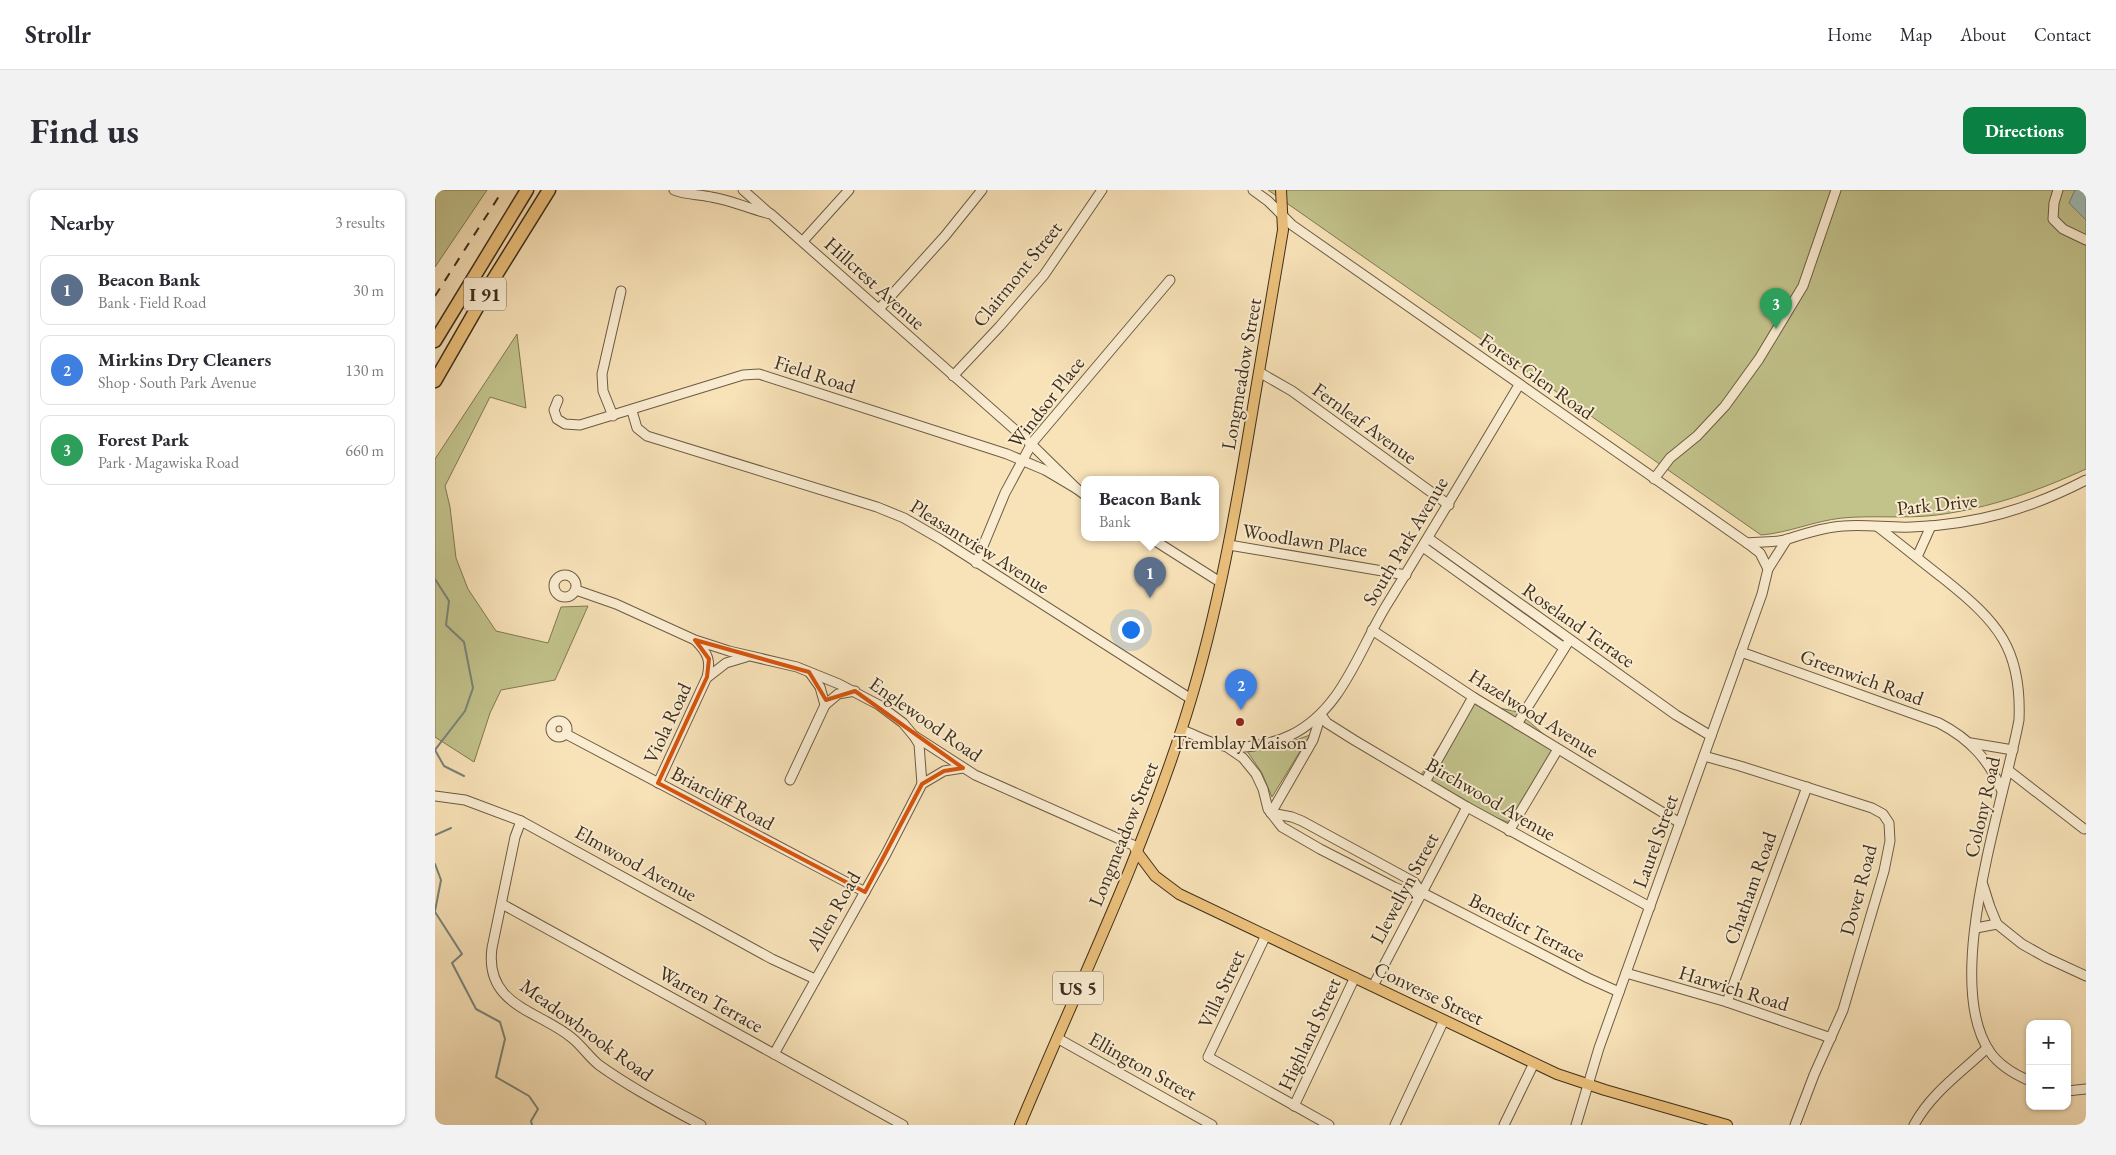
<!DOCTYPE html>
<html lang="en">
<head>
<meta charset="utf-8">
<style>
  :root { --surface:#fff; --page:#f2f2f3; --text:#2b2b33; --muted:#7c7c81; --line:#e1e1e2; --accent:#0b8043 }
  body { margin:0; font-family:"EB Garamond",serif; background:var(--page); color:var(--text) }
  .controls { position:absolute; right:15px; bottom:15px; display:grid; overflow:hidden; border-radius:10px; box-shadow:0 1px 4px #0004 }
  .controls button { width:45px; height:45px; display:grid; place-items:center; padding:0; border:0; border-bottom:1px solid var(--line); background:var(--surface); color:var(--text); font:25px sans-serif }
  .you { position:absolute; left:695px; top:439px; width:18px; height:18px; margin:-12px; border:4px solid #fff; border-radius:50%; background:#1a73e8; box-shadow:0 0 0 8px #1a73e833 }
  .badge { display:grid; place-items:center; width:32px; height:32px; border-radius:50%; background:var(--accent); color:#fff; font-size:16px; font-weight:700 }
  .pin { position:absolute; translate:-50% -41px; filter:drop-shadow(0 1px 2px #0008) }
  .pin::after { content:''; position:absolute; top:26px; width:18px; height:15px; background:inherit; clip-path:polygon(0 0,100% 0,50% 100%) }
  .popup { position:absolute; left:646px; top:286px; width:138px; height:65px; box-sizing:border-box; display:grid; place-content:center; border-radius:10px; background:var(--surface); filter:drop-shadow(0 1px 4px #0005); font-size:16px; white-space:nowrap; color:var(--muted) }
  .popup b { font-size:19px; color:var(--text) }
  .popup::after { content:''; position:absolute; left:50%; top:100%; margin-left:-10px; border:10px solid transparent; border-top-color:var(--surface) }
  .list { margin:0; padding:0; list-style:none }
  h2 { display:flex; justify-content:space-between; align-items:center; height:65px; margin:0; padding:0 20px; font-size:21px }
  h2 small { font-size:16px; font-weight:400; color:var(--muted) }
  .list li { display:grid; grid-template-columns:32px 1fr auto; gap:15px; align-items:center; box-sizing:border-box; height:70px; margin:0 10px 10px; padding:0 10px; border:1px solid var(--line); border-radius:10px }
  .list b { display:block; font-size:19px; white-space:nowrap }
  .list p { margin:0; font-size:16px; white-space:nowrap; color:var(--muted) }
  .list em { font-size:16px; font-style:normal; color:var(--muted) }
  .map { position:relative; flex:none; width:1651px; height:935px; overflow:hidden; border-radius:10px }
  header { display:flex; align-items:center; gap:30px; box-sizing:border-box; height:70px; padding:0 25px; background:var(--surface); border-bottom:1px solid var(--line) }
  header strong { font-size:24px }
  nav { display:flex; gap:28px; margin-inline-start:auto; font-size:18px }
  .intro { display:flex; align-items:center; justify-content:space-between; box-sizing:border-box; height:120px; padding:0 30px }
  h1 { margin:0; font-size:35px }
  .button { padding:12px 22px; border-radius:10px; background:var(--accent); color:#fff; font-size:18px; font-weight:700 }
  main { display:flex; gap:30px; padding:0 30px }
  aside { flex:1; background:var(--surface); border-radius:10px; box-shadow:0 1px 4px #0004 }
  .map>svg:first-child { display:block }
  .green { fill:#c2c28b; stroke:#807854 }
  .water { fill:#9fbcb6; stroke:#788479 }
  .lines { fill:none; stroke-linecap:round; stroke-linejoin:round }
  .stream { stroke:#788479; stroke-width:2 }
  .minor-casing { stroke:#6c5c44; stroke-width:11 }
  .major-casing { stroke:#3e2f1d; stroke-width:12 }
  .highway-casing { stroke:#3e2f1d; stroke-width:15 }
  .minor { stroke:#faecd1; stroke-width:9 }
  .major { stroke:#ecc17c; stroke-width:10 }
  .highway { stroke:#ecc17c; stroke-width:12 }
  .rail { stroke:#3e2f1d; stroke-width:2; stroke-dasharray:9 9; stroke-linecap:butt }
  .marked { fill:none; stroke:#d7550e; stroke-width:4; stroke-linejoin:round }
  .poi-dot { fill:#8f2418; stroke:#faecd1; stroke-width:2 }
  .labels { text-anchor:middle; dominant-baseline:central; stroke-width:4; stroke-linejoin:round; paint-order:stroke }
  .shield { fill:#faecd1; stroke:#766853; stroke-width:1 }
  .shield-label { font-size:19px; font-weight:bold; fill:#3e2f1d }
  .street-label { font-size:20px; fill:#3e2f1d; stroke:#faecd1 }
  .poi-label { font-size:20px; fill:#3e2f1d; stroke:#faecd1 }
</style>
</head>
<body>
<header>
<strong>Strollr</strong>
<nav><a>Home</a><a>Map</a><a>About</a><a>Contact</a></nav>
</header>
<div class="intro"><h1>Find us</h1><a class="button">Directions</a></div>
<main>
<aside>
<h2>Nearby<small>3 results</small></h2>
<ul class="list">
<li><span class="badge" style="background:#5c6f8a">1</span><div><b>Beacon Bank</b><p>Bank · Field Road</p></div><em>30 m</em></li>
<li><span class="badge" style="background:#3f7fe0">2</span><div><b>Mirkins Dry Cleaners</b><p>Shop · South Park Avenue</p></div><em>130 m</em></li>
<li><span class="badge" style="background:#2e9e5b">3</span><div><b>Forest Park</b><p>Park · Magawiska Road</p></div><em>660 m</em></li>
</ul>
</aside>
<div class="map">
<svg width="1651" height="935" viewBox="0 0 1651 935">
  <rect width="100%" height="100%" fill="#f8e2b8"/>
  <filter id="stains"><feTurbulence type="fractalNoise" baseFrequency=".004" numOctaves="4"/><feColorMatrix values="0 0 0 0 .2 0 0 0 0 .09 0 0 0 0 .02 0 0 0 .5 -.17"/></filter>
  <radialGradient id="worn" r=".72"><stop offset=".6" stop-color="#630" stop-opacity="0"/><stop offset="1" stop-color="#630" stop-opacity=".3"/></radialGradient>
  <!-- green -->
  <g class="green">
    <polygon points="0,0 52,0 0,77"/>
    <path d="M833 0H1651V279C1603 301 1555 318 1502 325 1471 329 1439 325 1407 328 1379 331 1353 343 1326 345Z"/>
    <polygon points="82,144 91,218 55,207 10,296 15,317 21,368 33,399 61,441 113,453 126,417 153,416 120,490 66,500 55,523 39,572 0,547 0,269"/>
    <polygon points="1033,511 1083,522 1121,555 1077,634 1018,610 986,585"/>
    <polygon points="875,545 837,607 827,583 812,561 844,556"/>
  </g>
  <!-- water -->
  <polygon class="water" points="1640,0 1651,0 1651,30 1634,13"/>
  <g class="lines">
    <!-- stream -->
    <g class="stream">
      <polyline points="0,389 14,411 11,435 29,452 38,498 30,521 0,560 9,576 29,586"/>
      <polyline points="0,645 16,638"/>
      <polyline points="0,674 6,690 0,721"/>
      <polyline points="0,722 27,764 17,773 41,819 65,832 70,849 61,887 94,906 103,919 96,931 97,935"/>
    </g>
    <defs>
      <g id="minor">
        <path d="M239 0C251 5 263 4 276 7 297 10 316 20 336 24L596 254 642 299 650 305"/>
        <polyline points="308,0 334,23"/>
        <polyline points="818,0 833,11 857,35 1312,353 1325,363 1333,379"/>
        <polyline points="1623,0 1619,13 1618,29 1628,39 1651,50"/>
        <polyline points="368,51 414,0"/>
        <polyline points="444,119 510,46 547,0"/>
        <polyline points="824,182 857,201 1014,315"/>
        <polyline points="518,186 565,136 609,85 667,0"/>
        <polyline points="123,210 119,220 122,229 130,234 145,235 308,185 324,184 572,264 610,280 642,299"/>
        <polyline points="197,221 202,238 212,246 442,317 469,328 507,350 756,509"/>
        <polyline points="178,226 168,201 167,184 186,101"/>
        <polyline points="1219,289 1235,268 1262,246 1290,216 1324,169 1368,96 1401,0"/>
        <path d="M1443 337C1465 354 1487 372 1509 389 1563 432 1587 459 1584 530 1569 612 1506 791 1555 862 1564 875 1581 885 1595 891"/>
        <polyline points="714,347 785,392"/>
        <polyline points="993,348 1241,525 1276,546"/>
        <path d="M1312 353C1325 351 1341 353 1353 349 1371 343 1390 337 1408 336 1431 334 1454 338 1477 337 1540 335 1595 319 1651 290"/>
        <polyline points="794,355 971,385"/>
        <polyline points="988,357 1129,458"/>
        <polyline points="1482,367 1496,336"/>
        <polyline points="541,373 570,303 597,253 735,90"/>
        <circle cx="130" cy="396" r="11"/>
        <polyline points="141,400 181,414 260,450 294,461 362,477 404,494 444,515 468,533 478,545 540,585 691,652 698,655 702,662"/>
        <polyline points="937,440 1038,507 1245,633"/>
        <path d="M1306 462 1504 533C1535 549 1554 570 1567 601"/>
        <polyline points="273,487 291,473 311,467"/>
        <polyline points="390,515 403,504 420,501"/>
        <polyline points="886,525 892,533 919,550 1032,617 1215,717"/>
        <circle cx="124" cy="539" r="8"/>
        <polyline points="1082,534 1132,454"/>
        <path d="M747 540C761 545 778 555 793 557 811 559 840 553 856 545 907 520 923 462 951 416 996 343 1040 269 1084 195"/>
        <polyline points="131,544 430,702"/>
        <polyline points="479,546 484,554 487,594"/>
        <polyline points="1536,553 1578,560"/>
        <polyline points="792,557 808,568 821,584 828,599 833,619 847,637 885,659 959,697 973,703 986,702"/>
        <polyline points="1269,566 1305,576 1437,618 1448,624 1454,633 1455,651 1449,681 1408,820 1379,885 1360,935"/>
        <polyline points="1573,580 1649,639"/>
        <polyline points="355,590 390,515 385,497 375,483"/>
        <polyline points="990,592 1038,507"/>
        <path d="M223 593 272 487C276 471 273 463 261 451"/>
        <polyline points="0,606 30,610 86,631 337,769 380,789"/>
        <polyline points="836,623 857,627 867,631 979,692 986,702 1153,788 1184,802"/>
        <polyline points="836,623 878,550 886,525"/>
        <path d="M86 631 80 647 57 758C49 816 105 821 137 848 147 856 154 867 164 875 196 898 231 916 266 935"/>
        <polyline points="1074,641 1123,559"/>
        <polyline points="1548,695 1555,717 1562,734 1587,754 1612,768 1651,786"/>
        <polyline points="67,714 468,935"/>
        <polyline points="1541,738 1562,734"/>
        <polyline points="831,745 773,867 894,935"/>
        <polyline points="1191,783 1292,812 1396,848"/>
        <polyline points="938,796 1032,617"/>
        <polyline points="1292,812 1372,597"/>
        <polyline points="622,848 777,935"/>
        <polyline points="339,864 451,664 487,594 509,581 528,578"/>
        <polyline points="1632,901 1651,899"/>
        <polyline points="859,916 920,787"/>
        <polyline points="960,935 1009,830"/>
        <polyline points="1069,935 1099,873"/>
        <polyline points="1141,935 1164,858 1327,404 1333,379 1352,349"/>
        <path d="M1479 935C1497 902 1526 883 1552 858"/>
      </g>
      <g id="major">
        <polyline points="702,662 720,686 744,704 1122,884 1170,900 1292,935"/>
        <path d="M585 935C640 803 703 674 747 538 779 440 798 337 815 235 826 170 837 105 848 40L846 0"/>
      </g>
      <g id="highway">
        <polyline points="0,151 92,0"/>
        <polyline points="0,191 58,90 114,0"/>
      </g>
    </defs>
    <!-- minor casing -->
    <use href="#minor" class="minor-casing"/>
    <!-- major casing -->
    <use href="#major" class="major-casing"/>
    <!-- highway casing -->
    <use href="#highway" class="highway-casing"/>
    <!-- minor -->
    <use href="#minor" class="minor"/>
    <!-- major -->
    <use href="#major" class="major"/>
    <!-- highway -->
    <use href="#highway" class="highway"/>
    <!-- rail -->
    <polyline class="rail" points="0,106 68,0"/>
  </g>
  <!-- marked area -->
  <path class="marked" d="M260 450 374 482 391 510 420 501 528 578 509 581 487 594 430 702 223 593 272 487 274 469Z"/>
  <!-- markers -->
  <circle class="poi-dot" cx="805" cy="532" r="5"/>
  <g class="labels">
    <!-- shield labels -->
    <g class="shield">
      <rect x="29" y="87.5" width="42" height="33" rx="4"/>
      <rect x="618" y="781.5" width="50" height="33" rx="4"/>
    </g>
    <g class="shield-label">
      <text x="50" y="104">I 91</text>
      <text x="643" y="798">US 5</text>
    </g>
    <!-- street labels -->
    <g class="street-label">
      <text transform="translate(582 84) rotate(-51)">Clairmont Street</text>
      <text transform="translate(440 93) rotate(42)">Hillcrest Avenue</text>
      <text transform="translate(380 184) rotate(18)">Field Road</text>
      <text transform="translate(806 184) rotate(-80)">Longmeadow Street</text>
      <text transform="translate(1102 186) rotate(35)">Forest Glen Road</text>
      <text transform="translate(611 212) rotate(-52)">Windsor Place</text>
      <text transform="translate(930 233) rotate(36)">Fernleaf Avenue</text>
      <text transform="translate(1502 314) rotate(-6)">Park Drive</text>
      <text transform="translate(870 350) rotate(9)">Woodlawn Place</text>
      <text transform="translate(970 351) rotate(-59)">South Park Avenue</text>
      <text transform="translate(545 356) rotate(32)">Pleasantview Avenue</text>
      <text transform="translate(1144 435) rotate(35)">Roseland Terrace</text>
      <text transform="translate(1427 487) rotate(20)">Greenwich Road</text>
      <text transform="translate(1099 523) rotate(32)">Hazelwood Avenue</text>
      <text transform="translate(491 529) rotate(35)">Englewood Road</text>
      <text transform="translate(232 533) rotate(-65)">Viola Road</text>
      <text transform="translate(288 608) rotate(28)">Briarcliff Road</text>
      <text transform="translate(1056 609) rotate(30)">Birchwood Avenue</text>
      <text transform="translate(1547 617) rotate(-77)">Colony Road</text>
      <text transform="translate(688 644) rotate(-68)">Longmeadow Street</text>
      <text transform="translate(1220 651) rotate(-70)">Laurel Street</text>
      <text transform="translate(201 673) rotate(29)">Elmwood Avenue</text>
      <text transform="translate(969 698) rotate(-62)">Llewellyn Street</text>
      <text transform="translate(1315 698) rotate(-70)">Chatham Road</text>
      <text transform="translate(1423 700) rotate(-75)">Dover Road</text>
      <text transform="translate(398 721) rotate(-60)">Allen Road</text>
      <text transform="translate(1092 737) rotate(27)">Benedict Terrace</text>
      <text transform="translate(1299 798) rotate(17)">Harwich Road</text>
      <text transform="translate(786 799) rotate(-65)">Villa Street</text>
      <text transform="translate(994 803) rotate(26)">Converse Street</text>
      <text transform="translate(276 809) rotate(29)">Warren Terrace</text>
      <text transform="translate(152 840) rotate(36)">Meadowbrook Road</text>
      <text transform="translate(874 844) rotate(-65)">Highland Street</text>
      <text transform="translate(708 876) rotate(29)">Ellington Street</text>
    </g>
    <!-- poi labels -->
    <g class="poi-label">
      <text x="805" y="552">Tremblay Maison</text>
    </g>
  </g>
  <rect width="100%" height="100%" filter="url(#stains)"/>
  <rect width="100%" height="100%" fill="url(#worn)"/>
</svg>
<div class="controls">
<button>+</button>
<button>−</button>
</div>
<div class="you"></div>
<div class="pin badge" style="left:715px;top:408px;background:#5c6f8a">1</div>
<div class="popup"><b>Beacon Bank</b>Bank</div>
<div class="pin badge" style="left:806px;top:520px;background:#3f7fe0">2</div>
<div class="pin badge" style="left:1341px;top:139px;background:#2e9e5b">3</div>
</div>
</main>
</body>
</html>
